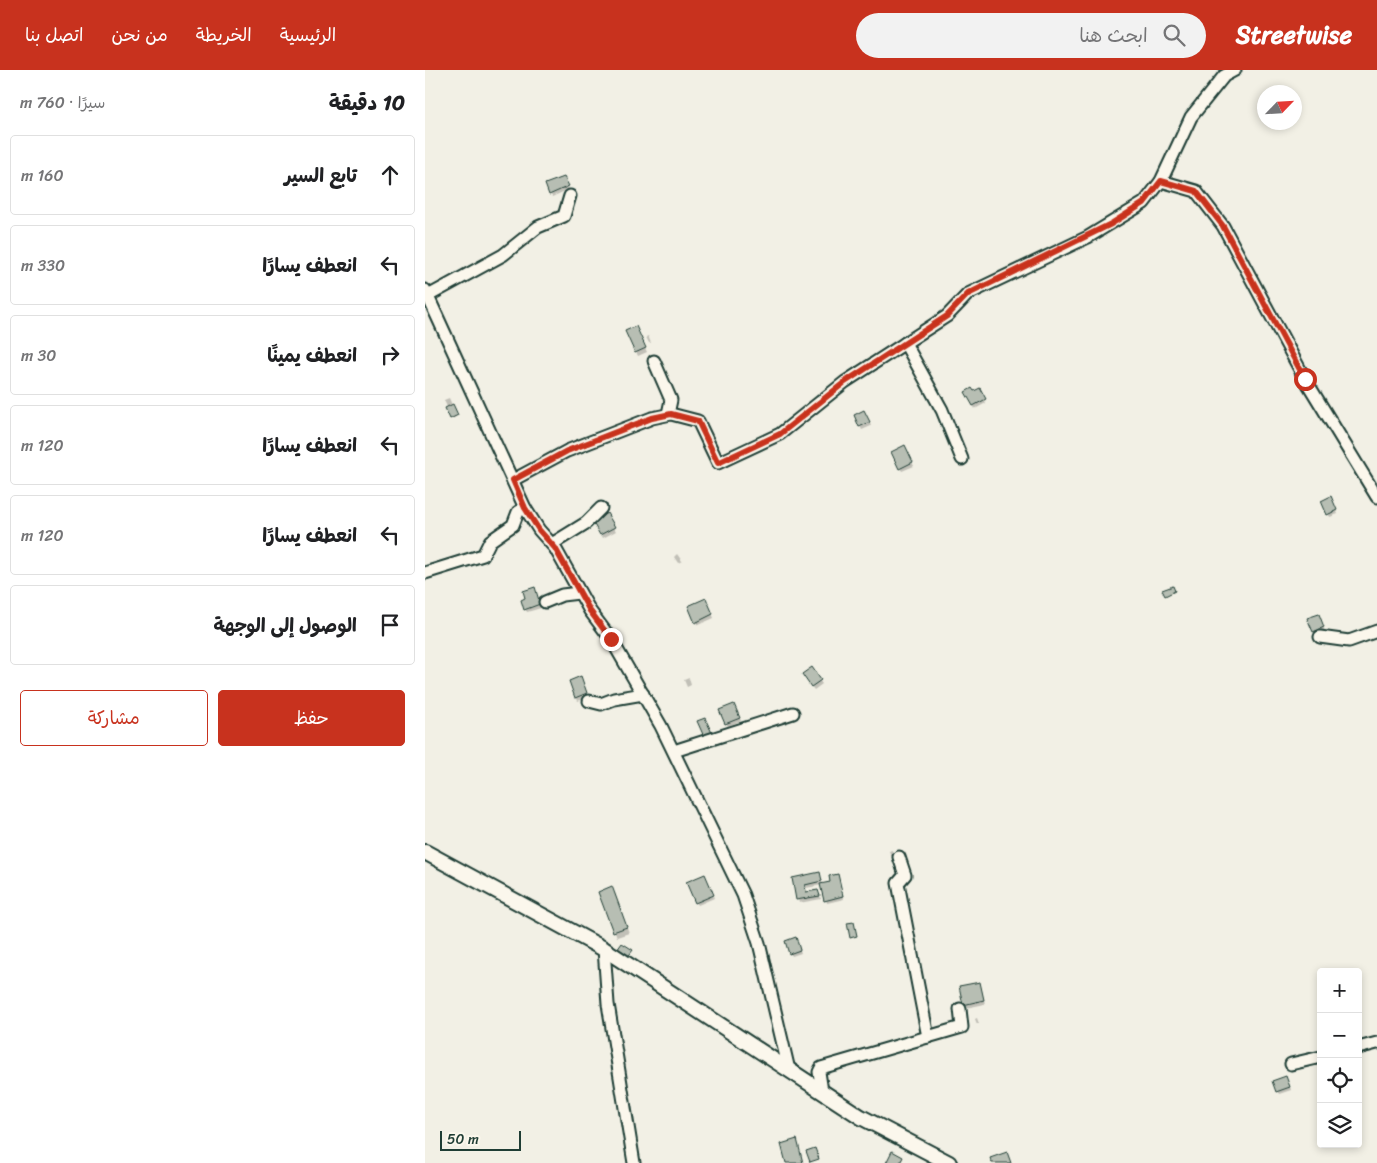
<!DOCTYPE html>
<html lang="ar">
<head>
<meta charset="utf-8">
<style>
  :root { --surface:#fff; --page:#f2f2f2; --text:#202124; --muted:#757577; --line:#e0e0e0; --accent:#c8321e }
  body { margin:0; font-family:Sriracha,"Playpen Sans Arabic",sans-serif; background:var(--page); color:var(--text); direction:rtl }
  .controls { position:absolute; right:15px; bottom:15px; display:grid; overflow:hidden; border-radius:5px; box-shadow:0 2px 8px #0003 }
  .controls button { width:45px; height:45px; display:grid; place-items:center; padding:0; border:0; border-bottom:1px solid var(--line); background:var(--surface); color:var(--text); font:25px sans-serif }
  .compass { position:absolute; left:832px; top:15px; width:45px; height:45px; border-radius:50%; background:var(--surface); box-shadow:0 2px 8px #0003; rotate:65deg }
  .scale { position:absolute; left:15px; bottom:12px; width:81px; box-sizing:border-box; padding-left:5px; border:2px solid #1f3d34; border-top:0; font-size:14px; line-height:18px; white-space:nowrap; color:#1f3d34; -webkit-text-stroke:4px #fbf7ec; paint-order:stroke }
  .stop { position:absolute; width:15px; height:15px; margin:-11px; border:4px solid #c8321e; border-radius:50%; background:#fff }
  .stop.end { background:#c8321e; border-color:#fff; box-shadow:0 1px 5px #0008 }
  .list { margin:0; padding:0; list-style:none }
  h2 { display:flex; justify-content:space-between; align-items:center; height:65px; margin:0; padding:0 20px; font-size:21px }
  h2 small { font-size:16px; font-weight:400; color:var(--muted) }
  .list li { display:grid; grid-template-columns:32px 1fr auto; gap:15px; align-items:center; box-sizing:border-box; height:80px; margin:0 10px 10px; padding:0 10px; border:1px solid var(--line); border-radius:5px }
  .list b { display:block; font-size:19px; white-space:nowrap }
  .list em { font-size:16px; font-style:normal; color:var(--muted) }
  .actions { display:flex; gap:10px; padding:15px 20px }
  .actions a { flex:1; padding:11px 0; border:1px solid var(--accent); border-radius:5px; text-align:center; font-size:18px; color:var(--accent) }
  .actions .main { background:var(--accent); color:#fff }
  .icon { flex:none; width:28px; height:28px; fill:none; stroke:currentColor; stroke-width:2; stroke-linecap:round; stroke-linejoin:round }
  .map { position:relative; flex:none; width:952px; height:1093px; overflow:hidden; direction:ltr }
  header { display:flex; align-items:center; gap:30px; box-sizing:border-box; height:70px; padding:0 25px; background:var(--accent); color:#fff }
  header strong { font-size:24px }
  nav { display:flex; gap:28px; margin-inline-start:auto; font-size:18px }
  .search { width:350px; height:45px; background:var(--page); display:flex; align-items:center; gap:12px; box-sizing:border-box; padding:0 18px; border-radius:28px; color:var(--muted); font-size:19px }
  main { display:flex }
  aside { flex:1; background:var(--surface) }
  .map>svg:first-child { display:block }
  .shadow { fill:#0003 }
  .building { fill:#b7beb3; stroke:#1f3d34 }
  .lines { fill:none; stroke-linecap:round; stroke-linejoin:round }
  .minor-casing { stroke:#1f3d34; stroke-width:15 }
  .tertiary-casing { stroke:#1f3d34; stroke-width:18 }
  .minor { stroke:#fbf7ec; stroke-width:11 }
  .tertiary { stroke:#fbf7ec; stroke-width:14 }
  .route { stroke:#c8321e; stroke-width:6 }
</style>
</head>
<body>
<header>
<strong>Streetwise</strong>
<div class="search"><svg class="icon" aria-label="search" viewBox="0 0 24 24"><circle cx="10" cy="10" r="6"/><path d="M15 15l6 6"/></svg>ابحث هنا</div>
<nav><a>الرئيسية</a><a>الخريطة</a><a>من نحن</a><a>اتصل بنا</a></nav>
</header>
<main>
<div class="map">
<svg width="952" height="1093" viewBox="0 0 952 1093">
  <rect width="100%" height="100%" fill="#f2f0e5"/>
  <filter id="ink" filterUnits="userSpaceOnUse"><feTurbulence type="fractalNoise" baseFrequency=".02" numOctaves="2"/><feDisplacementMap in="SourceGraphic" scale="10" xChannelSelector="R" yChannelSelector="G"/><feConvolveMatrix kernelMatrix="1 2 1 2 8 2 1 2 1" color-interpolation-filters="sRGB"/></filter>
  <g filter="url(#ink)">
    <!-- shadow -->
    <g class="shadow">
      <polygon points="139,108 144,119 127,127 121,115"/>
      <polygon points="212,261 222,282 213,286 202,262"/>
      <polygon points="223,266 226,273 224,273 221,267"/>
      <polygon points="554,320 561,333 550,339 542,322 549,323"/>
      <polygon points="24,328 32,346 27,349 19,330"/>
      <polygon points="441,345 446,356 437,360 430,346"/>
      <polygon points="480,377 489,396 477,401 475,398"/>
      <polygon points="897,431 907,431 913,444 905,447"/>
      <polygon points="181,445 191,461 178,468 169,452"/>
      <polygon points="252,484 257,491 253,493 249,487"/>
      <polygon points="111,522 116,538 102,542 100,539"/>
      <polygon points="282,532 289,548 273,555 264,537"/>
      <polygon points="895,549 900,561 890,564 889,561"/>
      <polygon points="386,599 397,614 389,620 380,608"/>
      <polygon points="264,608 266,615 262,617 259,610"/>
      <polygon points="157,611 163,627 153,631 145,612"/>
      <polygon points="311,639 316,651 303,656 301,653"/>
      <polygon points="268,667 270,672 254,677 252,672"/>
      <polygon points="467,780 469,786 466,786 464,781"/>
      <polygon points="395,804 398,815 414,808 419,829 402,833 397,815 381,818 382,823 393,821 396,829 374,833 368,809"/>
      <polygon points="281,809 289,828 273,835 271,832"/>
      <polygon points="175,822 190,823 204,863 192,867"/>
      <polygon points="372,872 376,883 367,886 365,883"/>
      <polygon points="556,916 560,934 541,938 539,934"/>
      <polygon points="552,948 554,954 552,954 550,949"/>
      <polygon points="863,1011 866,1020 854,1024 852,1021"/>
    </g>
    <!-- building -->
    <g class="building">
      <polygon points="139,107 144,116 124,125 120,114"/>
      <polygon points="211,256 221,278 210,283 200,261"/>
      <polygon points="547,318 549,321 555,318 561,329 548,336 540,322"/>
      <polygon points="28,334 33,345 25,349 20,338"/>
      <polygon points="439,340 445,352 434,357 429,345"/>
      <polygon points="480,375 488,392 474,399 466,382"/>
      <polygon points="906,426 912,440 902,445 896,431"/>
      <polygon points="182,443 190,457 175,465 167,451"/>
      <polygon points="748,516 750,521 740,526 737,520"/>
      <polygon points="110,517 115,534 99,540 96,530 100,528 98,521"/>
      <polygon points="281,528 288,544 270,553 263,536"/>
      <polygon points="894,544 899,557 888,562 882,548"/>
      <polygon points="387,597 396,610 386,617 377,604"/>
      <polygon points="156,606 162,623 150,628 144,611"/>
      <polygon points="309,634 315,648 300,654 294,640"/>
      <polygon points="280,648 288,665 280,669 272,651"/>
      <polygon points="395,802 397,811 380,815 381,822 393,820 395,826 371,830 367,808"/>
      <polygon points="280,804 289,825 270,833 261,812"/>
      <polygon points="413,804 418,826 399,831 395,814 405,812 404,806"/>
      <polygon points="187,816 202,857 188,862 173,822"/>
      <polygon points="429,852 432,866 425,868 422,853"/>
      <polygon points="371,867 375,880 364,884 360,871"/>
      <polygon points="197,873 208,880 202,888 192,880"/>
      <polygon points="555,912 559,930 538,935 534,916"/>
      <polygon points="861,1006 865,1017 851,1022 847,1011"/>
      <polygon points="372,1069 378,1093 361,1093 356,1074"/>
      <polygon points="390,1078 394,1089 385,1092 381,1081"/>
      <polygon points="467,1081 478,1087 475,1093 461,1093"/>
      <polygon points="582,1082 586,1093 567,1093 565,1088"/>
    </g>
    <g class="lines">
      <defs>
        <g id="minor">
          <polyline points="736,111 771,121 798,156 880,309 952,427"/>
          <polyline points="0,220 100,438 114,460 130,478 165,541 186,569 236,656 318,825 334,873 364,1000"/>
          <polyline points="3,226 78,185 113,157 139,146 145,126"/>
          <polyline points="480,273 517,340 537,389"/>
          <polyline points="229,291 246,330 243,344"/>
          <polyline points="88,410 142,381 227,348 246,344 273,351 293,393 355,364 420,312 522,246 543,224 663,167 719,133 736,111 766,47 799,6 810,0"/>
          <polyline points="127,474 161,453 176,438"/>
          <polyline points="0,503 58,485 65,471 88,455 93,442 100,438"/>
          <polyline points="120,532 137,525 154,523"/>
          <polyline points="895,567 924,571 952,561"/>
          <polyline points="164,631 176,634 189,629 218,624"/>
          <polyline points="249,681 368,643"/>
          <polyline points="474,787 480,805 473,813 503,967"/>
          <polyline points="179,879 183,934 209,1093"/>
          <polyline points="933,978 952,973"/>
          <polyline points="866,994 896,987"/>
          <polyline points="397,1021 394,1002 396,998 537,957 535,939"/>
        </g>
        <polyline id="tertiary" points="0,782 179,879 436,1047 524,1093"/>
      </defs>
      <!-- minor casing -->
      <use href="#minor" class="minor-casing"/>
      <!-- tertiary casing -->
      <use href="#tertiary" class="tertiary-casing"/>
      <!-- minor -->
      <use href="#minor" class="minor"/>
      <!-- tertiary -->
      <use href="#tertiary" class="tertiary"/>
    </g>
  </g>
  <g class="lines" filter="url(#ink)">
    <!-- route -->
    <polyline class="route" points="186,569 165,541 130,478 114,460 100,438 88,410 142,381 227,348 246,344 273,351 293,393 355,364 420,312 522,246 543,224 686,154 719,133 736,111 771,121 798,156 880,309"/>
  </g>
</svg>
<div class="controls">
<button>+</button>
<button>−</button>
<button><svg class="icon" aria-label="locate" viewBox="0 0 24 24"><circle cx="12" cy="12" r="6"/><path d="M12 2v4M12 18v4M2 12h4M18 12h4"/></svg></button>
<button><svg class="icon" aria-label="layers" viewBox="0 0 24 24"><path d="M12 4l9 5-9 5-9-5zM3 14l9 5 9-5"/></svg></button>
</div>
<svg class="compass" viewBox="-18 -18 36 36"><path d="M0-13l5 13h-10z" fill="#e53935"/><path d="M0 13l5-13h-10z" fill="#757577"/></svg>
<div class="scale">50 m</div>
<div class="stop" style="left:880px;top:309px"></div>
<div class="stop end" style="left:186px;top:569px"></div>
</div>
<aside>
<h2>10 دقيقة<small>سيرًا · 760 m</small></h2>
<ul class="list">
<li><svg class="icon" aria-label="ahead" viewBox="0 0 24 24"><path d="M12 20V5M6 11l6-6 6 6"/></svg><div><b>تابع السير</b></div><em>160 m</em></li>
<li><svg class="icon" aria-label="left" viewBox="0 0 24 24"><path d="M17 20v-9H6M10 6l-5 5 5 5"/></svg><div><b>انعطف يسارًا</b></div><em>330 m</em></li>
<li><svg class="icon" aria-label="right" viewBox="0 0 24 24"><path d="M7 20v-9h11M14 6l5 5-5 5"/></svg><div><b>انعطف يمينًا</b></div><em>30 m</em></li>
<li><svg class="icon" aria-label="left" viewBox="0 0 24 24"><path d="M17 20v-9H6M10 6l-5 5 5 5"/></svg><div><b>انعطف يسارًا</b></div><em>120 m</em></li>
<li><svg class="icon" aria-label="left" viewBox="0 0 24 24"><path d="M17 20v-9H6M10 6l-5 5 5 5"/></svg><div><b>انعطف يسارًا</b></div><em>120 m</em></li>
<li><svg class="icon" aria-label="arrive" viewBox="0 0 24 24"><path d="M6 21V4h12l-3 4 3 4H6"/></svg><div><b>الوصول إلى الوجهة</b></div></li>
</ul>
<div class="actions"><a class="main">حفظ</a><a>مشاركة</a></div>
</aside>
</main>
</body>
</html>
